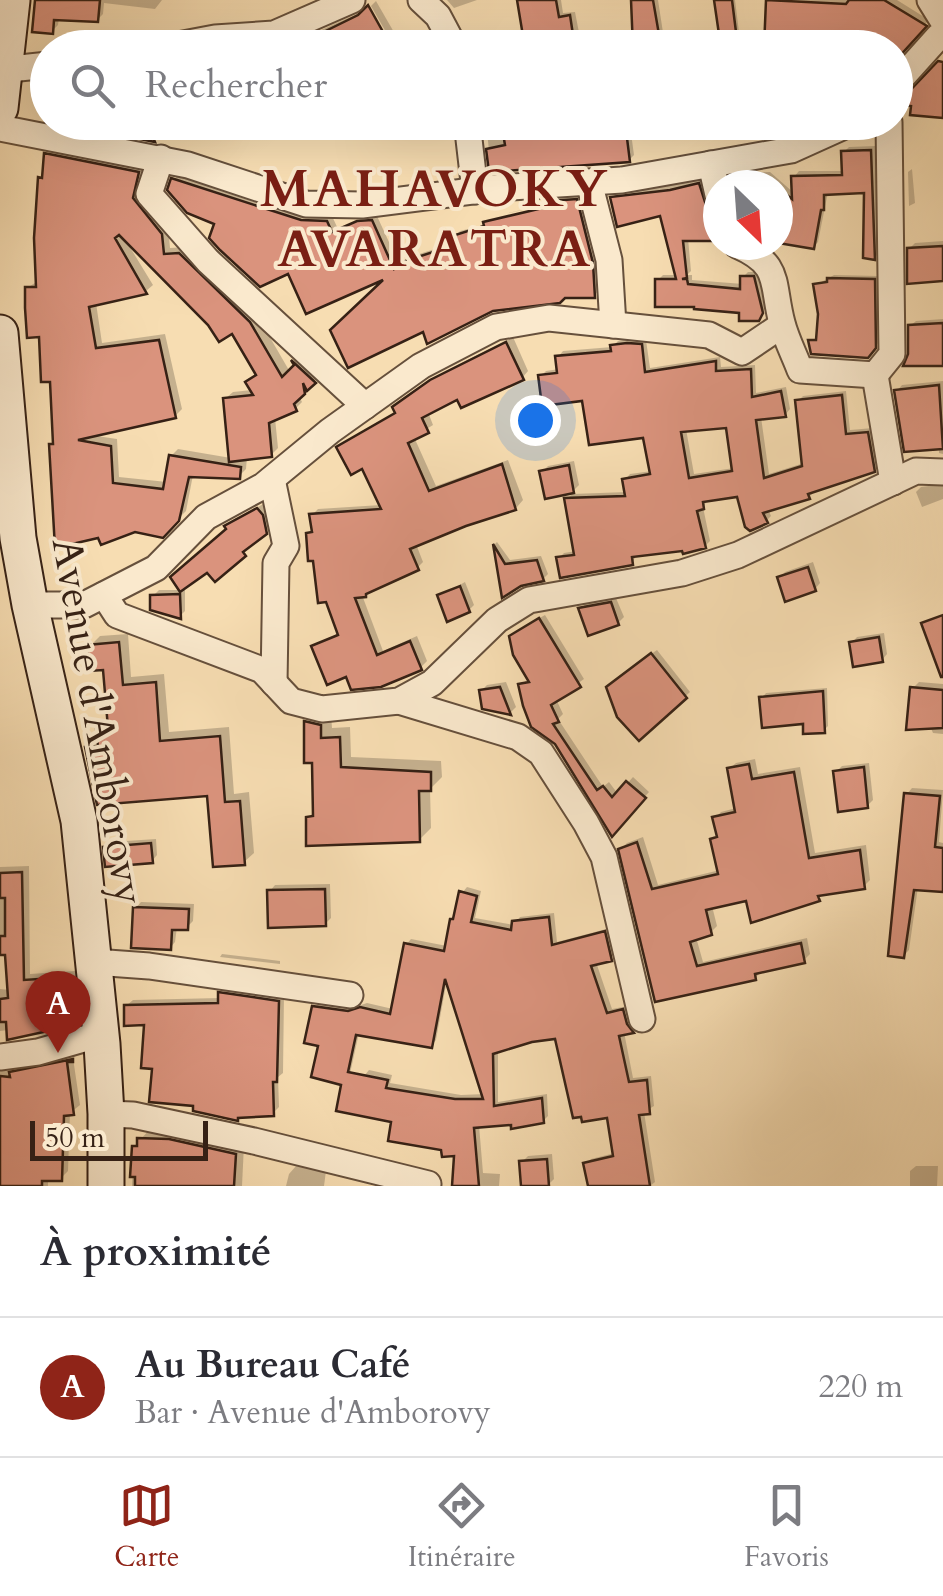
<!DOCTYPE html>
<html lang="fr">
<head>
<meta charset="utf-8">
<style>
  :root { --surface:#fff; --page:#f7f7f7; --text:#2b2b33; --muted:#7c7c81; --line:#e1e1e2; --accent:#8f2418 }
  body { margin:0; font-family:Cardo,serif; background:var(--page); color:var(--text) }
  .compass { position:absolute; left:703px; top:170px; width:90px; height:90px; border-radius:50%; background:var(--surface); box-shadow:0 10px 40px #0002; rotate:155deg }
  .scale { position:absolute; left:30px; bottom:25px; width:178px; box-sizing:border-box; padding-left:10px; border:5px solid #362115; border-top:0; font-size:28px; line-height:35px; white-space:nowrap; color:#362115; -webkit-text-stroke:8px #fae9cd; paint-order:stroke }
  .you { position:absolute; left:535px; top:420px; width:35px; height:35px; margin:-25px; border:8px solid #fff; border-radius:50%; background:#1a73e8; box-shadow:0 0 0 15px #1a73e833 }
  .badge { display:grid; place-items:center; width:65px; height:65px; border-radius:50%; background:var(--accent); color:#fff; font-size:32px; font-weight:700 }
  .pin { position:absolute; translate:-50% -82px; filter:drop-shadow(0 2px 5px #0008) }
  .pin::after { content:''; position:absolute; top:52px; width:35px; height:30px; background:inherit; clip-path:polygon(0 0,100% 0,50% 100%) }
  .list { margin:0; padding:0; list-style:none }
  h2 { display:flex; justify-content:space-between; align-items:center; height:130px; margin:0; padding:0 40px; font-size:42px }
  h2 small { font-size:32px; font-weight:400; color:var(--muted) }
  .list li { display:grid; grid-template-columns:65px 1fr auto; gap:30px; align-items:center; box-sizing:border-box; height:140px; padding:0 40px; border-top:2px solid var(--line) }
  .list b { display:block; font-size:38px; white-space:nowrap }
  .list p { margin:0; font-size:32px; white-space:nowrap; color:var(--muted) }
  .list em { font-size:32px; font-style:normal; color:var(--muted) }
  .icon { flex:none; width:55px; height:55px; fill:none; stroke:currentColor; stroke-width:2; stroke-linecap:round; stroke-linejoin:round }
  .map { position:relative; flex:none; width:943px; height:1186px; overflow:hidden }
  .search { position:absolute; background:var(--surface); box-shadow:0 10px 40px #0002; left:30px; right:30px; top:30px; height:110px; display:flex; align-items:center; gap:25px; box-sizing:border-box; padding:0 35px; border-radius:55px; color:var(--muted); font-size:38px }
  .sheet { height:270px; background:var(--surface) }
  nav { display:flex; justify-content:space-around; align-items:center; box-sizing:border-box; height:140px; border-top:2px solid var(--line); background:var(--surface); font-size:28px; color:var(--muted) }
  nav a { display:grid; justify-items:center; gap:5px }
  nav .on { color:var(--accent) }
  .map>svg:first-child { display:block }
  .shadow { fill:#0003; fill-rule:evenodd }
  .building { fill:#da937d; stroke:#362115; stroke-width:2.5; fill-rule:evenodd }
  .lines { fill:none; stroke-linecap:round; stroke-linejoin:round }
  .street-casing { stroke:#66503c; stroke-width:29 }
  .secondary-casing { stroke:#362115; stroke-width:39 }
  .street { stroke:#fae9cd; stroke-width:25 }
  .secondary { stroke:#fae9cd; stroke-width:35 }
  .labels { text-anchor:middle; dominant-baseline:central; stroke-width:8; stroke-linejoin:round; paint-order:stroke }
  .street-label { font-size:42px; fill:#362115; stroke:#fae9cd }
  .district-label { font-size:52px; font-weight:bold; letter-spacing:2.5px; fill:#7a1f14; stroke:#fae9cd }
</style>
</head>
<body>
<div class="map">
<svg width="943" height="1186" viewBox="0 0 943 1186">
  <rect width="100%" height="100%" fill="#f7ddb2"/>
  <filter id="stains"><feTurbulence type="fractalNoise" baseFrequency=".002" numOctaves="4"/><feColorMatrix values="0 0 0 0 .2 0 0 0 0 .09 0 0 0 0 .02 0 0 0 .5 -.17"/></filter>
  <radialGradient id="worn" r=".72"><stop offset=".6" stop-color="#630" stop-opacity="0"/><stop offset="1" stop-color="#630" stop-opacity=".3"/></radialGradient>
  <!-- shadow -->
  <g class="shadow">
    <polygon points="37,0 162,0 155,9 104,3 103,14 97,20 59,17 58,25 52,31"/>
    <polygon points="447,0 477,0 454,8"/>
    <polygon points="520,0 561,0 563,13 575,12 582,48 525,48 527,43"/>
    <polygon points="634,0 658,0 664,39 660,44"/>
    <polygon points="717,0 735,0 741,48 724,48"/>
    <polygon points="768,0 897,0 929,20 896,57 896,48 766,48"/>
    <polygon points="376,1 395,34 390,39 371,6"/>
    <polygon points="368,9 377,48 277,48 319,31"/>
    <polygon points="47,84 48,84 48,118 43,117"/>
    <polygon points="486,122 652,122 630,126 634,155 629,160 491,170"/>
    <polygon points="749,122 773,122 775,132 746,139 744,129 750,126"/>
    <polygon points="875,146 879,253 874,258 866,190 828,192 818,242 813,247 778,241 778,185 734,185 733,178 738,173 770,172 794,193 794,177 799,171 845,171 844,152 849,147"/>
    <path d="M53 148 145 166 139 190 168 226 170 248 186 247 257 315 290 372 297 365 294 360 300 355 321 375 299 396 302 402 295 409 275 418 278 448 271 455 247 457 246 469 239 476 193 475 186 511 162 535 52 445 55 441 52 379 27 288 38 281 40 178 45 174 47 154ZM128 244 210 324 233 330 258 373 248 382 252 390 233 392 226 398 231 458 178 449 171 456 167 482 119 477 117 439 90 435 175 416 182 409 165 334 102 343 96 303 146 291 153 285Z"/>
    <polygon points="912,169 915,203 909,206 908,172"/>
    <polygon points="179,174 332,216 338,229 365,217 377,216 400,266 410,257 456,242 455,237 460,231 563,205 562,201 491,217 552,203 558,196 582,195 597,256 599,290 594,296 564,296 393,273 290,270 217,223 174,180"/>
    <polygon points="703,179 718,204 718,237 688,238 691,271 687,275 692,275 692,280 743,284 743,277 748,272 759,272 767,306 758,318 658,280 663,275 678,275 662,213 612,198 617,193"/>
    <polygon points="943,241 943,279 909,249 915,243"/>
    <polygon points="834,275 878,276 879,342 867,356 811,341 819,337 821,314 816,285"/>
    <polygon points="943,319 943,365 911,354 910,326 916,321"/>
    <polygon points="513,337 528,371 522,378 458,396 428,412 433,425 414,437 436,486 508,460 523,500 517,507 416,544 423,562 417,568 362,595 383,651 417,636 427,661 421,667 380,684 314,647 340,632 309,534 314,528 312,515 318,509 381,505 363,466 339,447 397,411 401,401 446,371"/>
    <path d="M634 338 646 340 650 368 720 357 721 367 755 365 756 393 786 387 790 409 785 415 761 417 769 474 804 463 798 401 803 396 846 391 850 430 873 428 879 465 874 470 814 492 809 497 768 509 771 516 766 521 739 494 708 499 703 507 710 541 705 546 637 554 632 563 559 558 564 553 576 551 567 499 572 494 627 492 625 480 630 474 652 471 645 435 541 376 546 371 559 369 558 357 563 351 612 347 618 341ZM728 426 734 468 694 474 686 429Z"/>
    <polygon points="943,381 943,454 939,453 939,447 897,391 902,385"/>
    <polygon points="574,461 579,485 573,491 542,472 548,466"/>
    <polygon points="943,484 943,499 922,507 916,492 921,487"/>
    <polygon points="263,504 271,527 215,578 229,529 227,526"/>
    <polygon points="497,542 510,560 541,556 548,574 543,579 520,584 503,594 494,545"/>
    <polygon points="813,562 820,583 815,589 780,578 785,572"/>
    <polygon points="465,582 474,605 469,610 440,596"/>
    <polygon points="159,590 185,590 185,611 180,616 153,596"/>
    <polygon points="616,598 624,617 618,623 581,609 586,603"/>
    <polygon points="545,615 584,679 556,699 563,714 558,719 603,787 609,782 618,794 633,777 649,792 612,833 521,684 530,679 517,631"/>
    <polygon points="884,633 887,654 882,660 852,643 857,637"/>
    <polygon points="128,634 131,677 164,674 169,732 229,727 234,794 249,792 254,853 244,862 209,793 87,748 100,738 99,730 109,719 105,667 90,646 100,636"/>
    <polygon points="657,650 690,692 640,738 631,668"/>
    <polygon points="506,682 516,707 511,712 484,707 481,691 487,685"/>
    <polygon points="919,682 943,684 943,734 933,733 913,688"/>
    <polygon points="827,688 828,726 823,731 762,698 766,693"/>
    <polygon points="318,711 331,714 332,728 350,727 351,757 441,761 442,777 430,789 431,828 419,840 308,818 316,810 315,760 306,722"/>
    <polygon points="755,759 758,774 800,767 815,853 866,845 870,880 864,886 825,892 818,899 748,898 712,906 717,926 710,933 696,937 703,962 807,938 810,954 804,960 761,972 755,978 656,999 621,849 627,843 643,837 658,885 720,870 713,840 719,834 715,818 721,812 736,808 729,769 736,763"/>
    <polygon points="869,763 873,800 867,806 836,772 842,766"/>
    <polygon points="912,788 943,790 939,842 943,843 943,890 918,887 909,950 903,956 907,794"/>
    <polygon points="156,839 157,855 152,861 106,848 111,842"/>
    <polygon points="29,866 30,974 75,971 78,1016 70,1023 0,1031 0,989 10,990 7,952 0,953 0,867"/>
    <polygon points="330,884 331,918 325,924 270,891 275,885"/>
    <polygon points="467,887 481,891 475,918 514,925 520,917 554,913 557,942 610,928 616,953 610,958 596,962 612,1009 628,1006 637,1026 624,1032 633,1078 651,1076 654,1106 644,1112 655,1182 650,1186 591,1186 586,1164 591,1159 615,1153 609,1115 557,1036 532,1039 498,1050 498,1102 547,1094 548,1116 543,1121 479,1125 483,1173 500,1174 499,1186 454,1186 457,1153 444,1147 364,1076 369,1070 392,1075 390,1083 461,1095 485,1094 447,979 436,1040 431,1046 359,1033 349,1078 321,1044 315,1007 320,1002 355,1007 367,1003 393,1009 406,945 411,939 447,946 452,920 457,915 462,893"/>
    <polygon points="141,902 194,904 193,921 187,927 177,927 175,942 170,948 136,908"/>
    <polygon points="222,954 280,961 280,964 220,957"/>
    <polygon points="226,987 284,995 283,1073 278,1077 279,1107 273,1113 196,1104 155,1066 147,1023 126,1006 133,1000 220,998"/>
    <polygon points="78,1054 73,1058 80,1105 70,1113 68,1171 61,1178 48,1178 48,1186 0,1186 0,1069 15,1070 19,1066"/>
    <polygon points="149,1130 244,1145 242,1186 132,1186 134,1147"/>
    <polygon points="552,1154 554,1179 548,1185 524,1186 522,1162 528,1156"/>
    <polygon points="296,1166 326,1171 324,1186 286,1186 289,1174"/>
    <polygon points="916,1166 938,1166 937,1186 910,1186 910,1171"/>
  </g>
  <!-- building -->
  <g class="building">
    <polygon points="35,0 100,0 98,22 54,20 53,34 32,32"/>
    <polygon points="517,0 556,0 559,17 570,15 575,48 525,48"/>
    <polygon points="631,0 653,0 661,46 633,48"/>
    <polygon points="714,0 732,0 738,48 721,48"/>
    <polygon points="766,0 846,4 849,0 884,0 927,26 896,60 896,48 829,48 823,35 784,33 787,48 764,48"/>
    <polygon points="368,5 392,48 291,48 358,15"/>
    <polygon points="938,61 943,62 943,118 910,115 911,106 901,105 902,99"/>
    <polygon points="56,122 147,122 155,142"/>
    <polygon points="501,122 625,122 630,162 489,172 486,149 505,145"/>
    <polygon points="871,150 875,260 863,258 864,193 824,195 824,210 821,210 814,249 778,243 778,188 792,199 791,176 842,175 841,151"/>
    <polygon points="44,153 139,172 133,198 162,234 164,254 179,253 250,322 282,377 294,365 291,360 316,383 307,391 303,383 305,394 294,404 297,411 269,423 272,457 229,462 223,398 253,395 245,382 256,375 232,334 219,342 208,325 119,235 115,238 147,294 89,307 96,348 159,340 176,418 78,440 111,446 113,483 163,489 169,455 241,467 240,479 189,477 179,521 163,538 135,532 101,545 98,538 55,548 49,444 53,444 50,382 41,382 39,337 27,338 25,308 25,287 36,287 34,238 38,177 42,178"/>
    <polygon points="171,178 301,220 327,221 332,232 357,221 372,220 394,269 402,262 455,245 452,236 484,226 483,222 551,206 550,201 577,199 593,263 595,298 565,298 560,303 493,311 427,344 423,332 348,368 330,330 383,280 306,314 288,274 260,287 220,250 209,238 214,224 187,213 167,190"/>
    <polygon points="699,183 706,205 718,211 718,241 683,241 687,278 682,279 687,279 688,284 740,289 740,276 754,276 763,313 759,321 739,321 739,313 694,309 694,307 655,307 655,279 676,279 660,216 617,227 610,197 670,190"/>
    <polygon points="943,246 943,281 907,284 907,248"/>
    <polygon points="827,278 875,279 876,348 868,358 811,354 808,340 816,340 818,314 813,284 827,282"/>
    <polygon points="943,323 943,366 903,366 908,354 908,325"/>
    <polygon points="506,342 524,380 461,408 457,400 422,418 429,433 408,443 429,491 502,464 516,510 466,526 410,549 419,570 366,594 366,597 355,598 377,655 410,641 422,670 381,687 351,690 346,677 327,685 311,646 338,635 326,602 318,603 313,561 308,561 306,533 312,532 309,514 381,509 362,469 351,475 336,447 395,413 392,407 430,380"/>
    <path d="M627 343 642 344 645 372 716 361V371L751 369 752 397 781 391 786 417 756 420 764 478 802 466 795 400 842 395 846 434 868 432 875 472 808 494 810 499 763 513 768 523 750 531 745 527 737 497 703 502 704 509 697 511 706 548 683 554 682 551 632 557 633 565 560 578 556 557 574 555 564 498 625 496 622 479 650 474 643 438 589 445 582 401 542 406 538 375 557 373 555 356 611 351 610 345ZM726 428 732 471 689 478 681 432Z"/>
    <polygon points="939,385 943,449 904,452 894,390"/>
    <polygon points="569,465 574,493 545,499 539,471"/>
    <polygon points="257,508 263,515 267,534 243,552 246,556 215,582 207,573 180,592 170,577 226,529 224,526"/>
    <polygon points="493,544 505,564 537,560 544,581 521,586 502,598"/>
    <polygon points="808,567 816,591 785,602 777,577"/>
    <polygon points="460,586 470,612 447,622 437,595"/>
    <polygon points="180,594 181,619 150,610 150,595"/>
    <polygon points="611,602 619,625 588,636 578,608"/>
    <polygon points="943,615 943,677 941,677 921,623"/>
    <polygon points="539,618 581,687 551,705 559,722 553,724 597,790 603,786 612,797 626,781 646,798 612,837 555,744 531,727 523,706 518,684 529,682 513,655 509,636"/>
    <polygon points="879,637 883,662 853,667 849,642"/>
    <polygon points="119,642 123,685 156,682 160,741 220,736 225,802 240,801 245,865 213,867 207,796 97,805 85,747 98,746 96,729 108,728 103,670 89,671 87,645"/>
    <polygon points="651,653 687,698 639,741 617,717 606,687"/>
    <polygon points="500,687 511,715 482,709 479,690"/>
    <polygon points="910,687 943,690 943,728 906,730"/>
    <polygon points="823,691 825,733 803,734 803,724 762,728 759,697"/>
    <polygon points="304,721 321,725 321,738 340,737 341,767 431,772 431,791 419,791 420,842 306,846 306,817 313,816 312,763 304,763"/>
    <polygon points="749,764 752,779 794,772 809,858 860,850 865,889 818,896 820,901 751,923 746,901 706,910 712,935 690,942 697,966 801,943 805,963 755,974 756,980 655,1002 618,849 637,842 652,889 718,874 710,839 717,837 712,817 735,812 727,768"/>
    <polygon points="864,767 868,808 838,812 833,771"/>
    <polygon points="904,793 940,796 935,847 943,848 943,892 914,890 904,958 888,956"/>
    <polygon points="151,843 153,863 105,867 103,847"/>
    <polygon points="22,872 24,980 69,977 71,1026 7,1040 6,1022 0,1022 0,999 8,998 5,955 0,955 0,936 5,936 5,898 0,898 0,873"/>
    <polygon points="325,889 326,926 268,928 267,890"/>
    <path d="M459 891 477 896 471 922 511 930 512 921 549 917 552 945 605 931 612 961 591 966 607 1013 623 1009 627 1024 634 1033 619 1036 629 1082 647 1080 650 1114 639 1115 650 1186H588L583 1163 613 1156 607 1118 582 1122 581 1117 573 1118 555 1039 532 1042 493 1054 494 1106 542 1098 544 1123 511 1129V1125L474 1128 479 1186H452L454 1156 442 1157 441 1150 388 1141 391 1122 336 1111 341 1085 311 1077 318 1046 304 1043 312 1006 348 1011 360 1007 390 1014 404 943 444 951 450 919H453ZM445 979 483 1099H455L386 1088 388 1080 348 1072 356 1035 432 1048Z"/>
    <polygon points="133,907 189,909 188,930 172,930 171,950 131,948"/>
    <polygon points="218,992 279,1001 277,1082 273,1082 274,1116 238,1118 238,1121 193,1111 193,1106 149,1102 152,1069 141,1068 144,1025 124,1026 124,1005 218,1003"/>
    <polygon points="73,1059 73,1062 67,1062 74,1115 64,1116 62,1181 42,1181 42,1186 0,1186 0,1076 10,1077 9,1072"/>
    <polygon points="137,1138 169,1139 236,1154 234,1186 135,1186 135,1177 130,1177 132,1146 137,1146"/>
    <polygon points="547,1159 549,1186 521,1186 519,1161"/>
  </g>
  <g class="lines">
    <defs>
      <g id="street">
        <polyline points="421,0 438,16 455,48"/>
        <polyline points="930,0 943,21"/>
        <polyline points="162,48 215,38 274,34 352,0"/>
        <polyline points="0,70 48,65"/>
        <polyline points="896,84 938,37 943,38"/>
        <polyline points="467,122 475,191"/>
        <polyline points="0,128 188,165 306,204 362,205 496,188 622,180 791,150 853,122"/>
        <polyline points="161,158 149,194 208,261 365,406"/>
        <polyline points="711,164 718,195"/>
        <polyline points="589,182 609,260 613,325"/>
        <path d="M737 245C782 265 771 281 782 323 786 339 794 354 800 370L875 375 892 354 889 122"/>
        <polyline points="875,375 893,482"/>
        <polyline points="272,479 286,546 276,563 274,683"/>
        <polyline points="104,595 117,615 262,670 291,701 322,709 399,701 432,683 497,620 529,600 682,573 738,555 916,471 943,472"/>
        <polyline points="30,605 84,605 156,568 206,517 263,486 330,431 421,366 496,327 549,318 709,335 742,352 782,325"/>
        <polyline points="399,701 518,737 541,753 586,823 604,857 642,1019"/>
        <polyline points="94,962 149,966 350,995"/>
        <polyline points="0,1057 38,1052 101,1034"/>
        <polyline points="106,1114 133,1115 254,1141 428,1184"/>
      </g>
      <g id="secondary">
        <polyline points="0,108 12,0"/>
        <polyline points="0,333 18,538 30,605 79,821 102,1044 106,1114 106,1186"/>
      </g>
    </defs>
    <!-- street casing -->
    <use href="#street" class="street-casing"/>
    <!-- secondary casing -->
    <use href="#secondary" class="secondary-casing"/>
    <!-- street -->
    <use href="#street" class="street"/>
    <!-- secondary -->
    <use href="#secondary" class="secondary"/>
  </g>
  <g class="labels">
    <!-- street labels -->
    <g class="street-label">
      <text transform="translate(98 721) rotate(80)">Avenue d'Amborovy</text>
    </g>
    <!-- district labels -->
    <g class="district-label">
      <text x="435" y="190">MAHAVOKY<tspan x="435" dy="60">AVARATRA</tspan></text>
    </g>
  </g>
  <rect width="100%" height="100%" filter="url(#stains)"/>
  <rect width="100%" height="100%" fill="url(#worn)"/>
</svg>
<svg class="compass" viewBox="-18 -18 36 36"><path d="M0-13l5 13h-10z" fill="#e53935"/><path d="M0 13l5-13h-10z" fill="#7c7c81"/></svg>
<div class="scale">50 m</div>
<div class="you"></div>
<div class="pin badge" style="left:58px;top:1053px">A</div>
<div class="search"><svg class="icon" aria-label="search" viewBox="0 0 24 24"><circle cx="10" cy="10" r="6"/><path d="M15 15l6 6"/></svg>Rechercher</div>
</div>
<section class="sheet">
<h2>À proximité<small></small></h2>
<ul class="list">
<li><span class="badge">A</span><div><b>Au Bureau Café</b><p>Bar · Avenue d'Amborovy</p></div><em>220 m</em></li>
</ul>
</section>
<nav>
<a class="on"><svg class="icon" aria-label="map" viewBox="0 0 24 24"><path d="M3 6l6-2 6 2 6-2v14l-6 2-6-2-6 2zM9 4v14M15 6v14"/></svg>Carte</a>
<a><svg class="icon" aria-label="directions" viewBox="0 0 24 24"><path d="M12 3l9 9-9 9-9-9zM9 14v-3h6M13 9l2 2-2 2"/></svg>Itinéraire</a>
<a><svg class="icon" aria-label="saved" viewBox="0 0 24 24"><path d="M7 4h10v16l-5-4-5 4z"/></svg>Favoris</a>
</nav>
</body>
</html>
